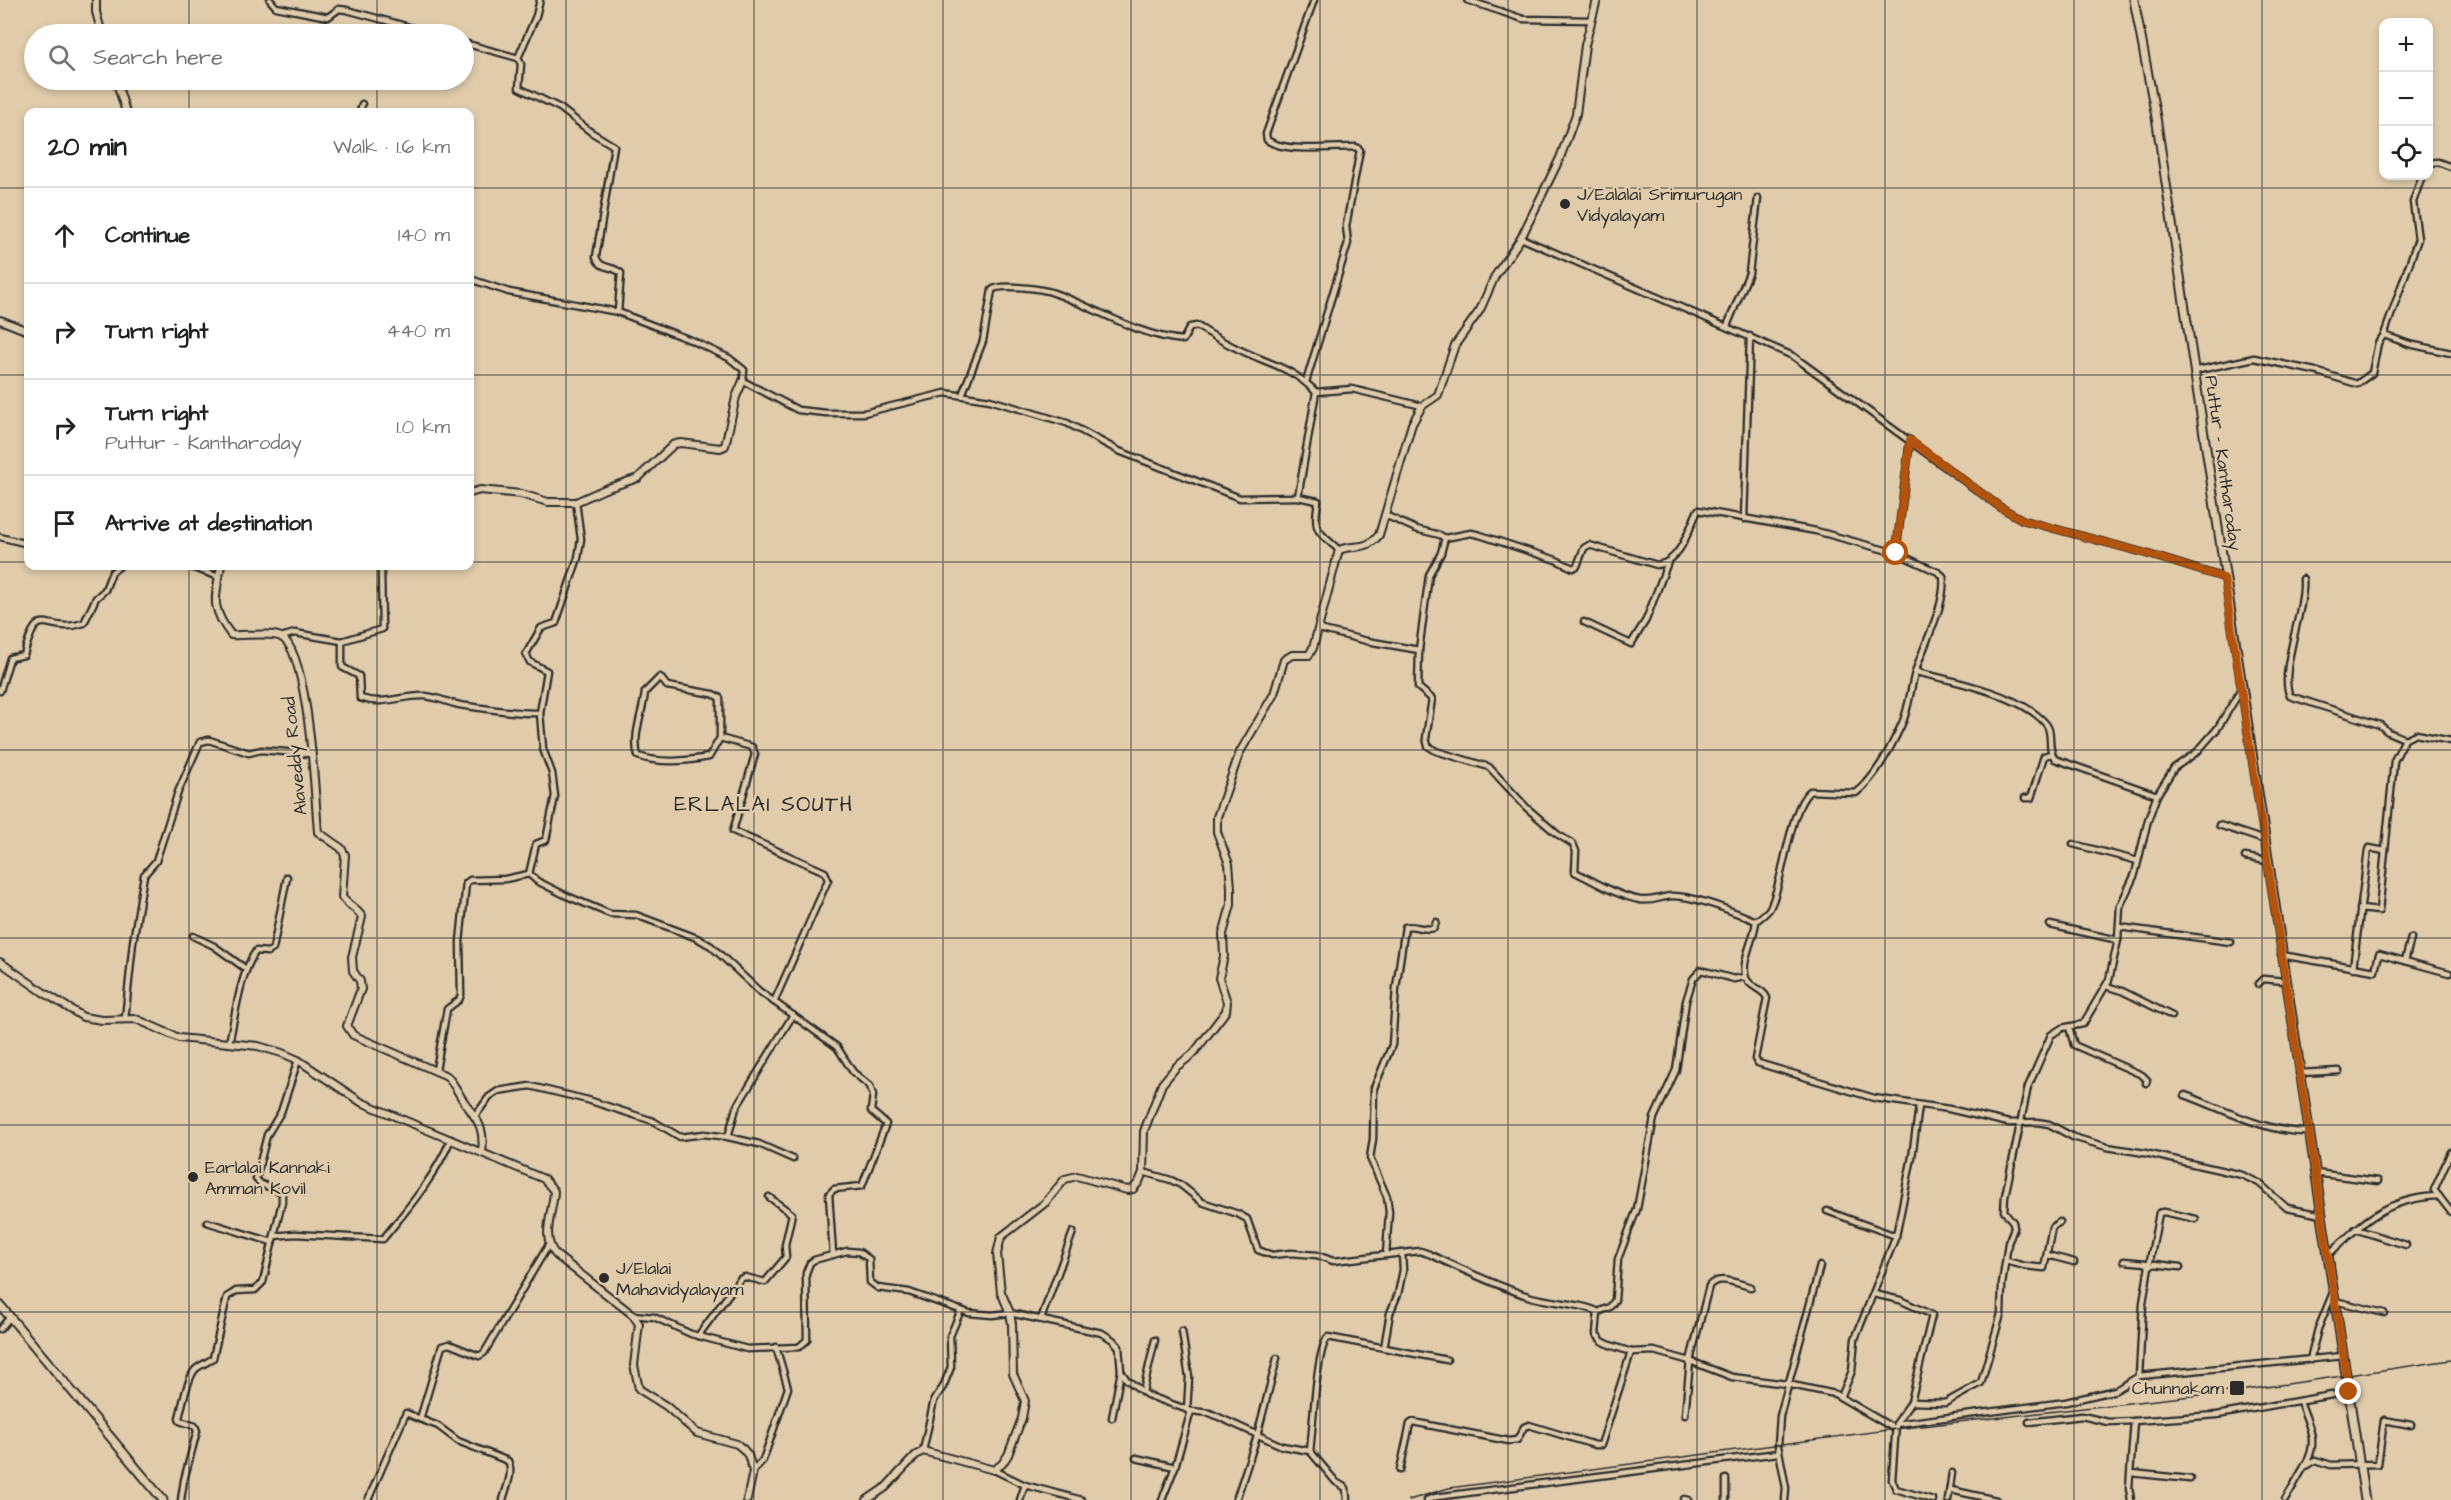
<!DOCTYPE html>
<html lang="en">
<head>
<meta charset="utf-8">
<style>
  :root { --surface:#fff; --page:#f2f2f2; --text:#202124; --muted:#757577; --line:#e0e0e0 }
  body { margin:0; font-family:"Architects Daughter",sans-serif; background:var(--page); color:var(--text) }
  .controls { position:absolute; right:18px; top:18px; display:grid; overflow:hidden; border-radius:12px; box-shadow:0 3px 9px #0003 }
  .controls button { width:54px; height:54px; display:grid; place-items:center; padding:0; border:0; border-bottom:2px solid var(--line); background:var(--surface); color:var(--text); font:30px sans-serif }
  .stop { position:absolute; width:18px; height:18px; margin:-14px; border:4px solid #b45309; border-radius:50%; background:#fff }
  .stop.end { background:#b45309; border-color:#fff; box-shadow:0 2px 6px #0008 }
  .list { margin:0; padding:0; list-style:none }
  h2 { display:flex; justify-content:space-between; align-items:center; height:78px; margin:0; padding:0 24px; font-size:26px }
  h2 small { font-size:20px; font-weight:400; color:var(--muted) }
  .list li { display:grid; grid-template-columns:39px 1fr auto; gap:18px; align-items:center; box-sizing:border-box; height:96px; padding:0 24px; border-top:2px solid var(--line) }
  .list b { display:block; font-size:22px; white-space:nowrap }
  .list p { margin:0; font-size:20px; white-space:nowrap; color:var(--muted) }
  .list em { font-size:20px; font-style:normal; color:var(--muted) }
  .icon { flex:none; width:33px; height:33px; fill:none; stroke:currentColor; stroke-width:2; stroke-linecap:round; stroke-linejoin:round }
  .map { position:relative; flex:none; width:2451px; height:1500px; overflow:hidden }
  .search { position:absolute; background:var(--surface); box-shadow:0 3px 9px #0003; left:24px; top:24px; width:450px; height:66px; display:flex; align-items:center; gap:15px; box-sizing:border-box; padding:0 21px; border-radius:33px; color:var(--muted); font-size:22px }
  .panel { position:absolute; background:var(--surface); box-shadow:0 3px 9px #0003; left:24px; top:108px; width:450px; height:462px; border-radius:12px }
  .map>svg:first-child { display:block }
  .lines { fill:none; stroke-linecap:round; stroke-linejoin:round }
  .minor-casing { stroke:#2b2b2b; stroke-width:9 }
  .tertiary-casing { stroke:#2b2b2b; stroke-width:10 }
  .secondary-casing { stroke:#2b2b2b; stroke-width:11 }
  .minor { stroke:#e0ccab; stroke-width:4.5 }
  .tertiary { stroke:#e0ccab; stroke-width:6 }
  .secondary { stroke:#e0ccab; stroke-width:7 }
  .rail { stroke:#2b2b2b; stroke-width:1.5 }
  .route { stroke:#b45309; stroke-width:8 }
  .grid { fill:none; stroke:#2b2b2b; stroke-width:1.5; stroke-opacity:0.55 }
  .poi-dot { fill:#2b2b2b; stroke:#e0ccab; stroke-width:2 }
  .labels { text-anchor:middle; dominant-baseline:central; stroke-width:5; stroke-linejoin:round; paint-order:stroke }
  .poi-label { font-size:18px; fill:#2b2b2b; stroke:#e0ccab; text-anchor:start }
  .street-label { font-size:18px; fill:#2b2b2b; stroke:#e0ccab }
  .quarter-label { font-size:21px; letter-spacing:1.5px; fill:#2b2b2b; stroke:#e0ccab }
</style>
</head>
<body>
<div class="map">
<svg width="2451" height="1500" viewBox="0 0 2451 1500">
  <rect width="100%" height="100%" fill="#e0ccab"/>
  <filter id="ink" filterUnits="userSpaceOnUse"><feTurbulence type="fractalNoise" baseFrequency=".0167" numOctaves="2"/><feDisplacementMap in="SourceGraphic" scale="12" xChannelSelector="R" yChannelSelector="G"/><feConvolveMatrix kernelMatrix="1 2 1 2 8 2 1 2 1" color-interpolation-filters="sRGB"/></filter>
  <g filter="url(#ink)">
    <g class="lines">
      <defs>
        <g id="minor">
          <polyline points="270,0 276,7 328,17 339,9 347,10 435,34"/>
          <polyline points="1467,0 1523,19 1591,20"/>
          <path d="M464 43 518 58 521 64 519 88 560 108 591 132 614 146 596 257C600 270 613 265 621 273L618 312"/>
          <polyline points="518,58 536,16 540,0"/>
          <polyline points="360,112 362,104"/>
          <polyline points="2428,163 2438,162 2451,167"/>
          <polyline points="1521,238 1793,356 2000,507 2023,520 2141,552 2225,578"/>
          <polyline points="470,279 509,292 618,312 693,341 729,358 744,370 743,381 798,410 826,413 864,413 945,393 990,400 1067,423 1119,451 1240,498 1298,497"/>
          <polyline points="1727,326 1749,273 1758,198"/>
          <polyline points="2384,335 2418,239 2413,202 2422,176"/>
          <polyline points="2194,371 2254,358 2315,371 2357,384 2372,373 2378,343 2384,335 2409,344 2451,353"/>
          <path d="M1306 382 1348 243 1346 226 1360 150 1356 147C1333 147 1285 153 1267 140L1266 134 1314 0"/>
          <path d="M962 395 983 341 992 290C999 283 1044 289 1054 293 1096 308 1138 336 1183 340L1190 327 1197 326C1209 333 1221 341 1234 347 1267 364 1289 365 1316 392"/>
          <path d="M1385 515 1416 529 1440 535 1445 538 1471 533 1480 535 1556 560 1573 568 1577 566 1584 548 1589 545 1657 565C1680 563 1689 529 1698 510L1816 531 1896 553"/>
          <polyline points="1744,519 1750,336"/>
          <polyline points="0,537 28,544"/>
          <path d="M1339 550C1317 530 1313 532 1318 501L1298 497 1316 392 1352 389 1422 406"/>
          <polyline points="160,566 168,566"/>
          <polyline points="188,566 219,577"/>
          <path d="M2303 579C2306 609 2278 672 2290 696L2380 725 2388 732 2405 739"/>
          <polyline points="1584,622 1631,644 1646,620 1668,562"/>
          <path d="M1319 629 1367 641 1419 650 1418 687 1432 699 1426 738 1428 746 1436 751 1489 767 1527 808 1557 834 1573 844 1576 851 1575 872C1596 882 1617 896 1640 900 1652 902 1660 897 1671 896 1693 895 1735 912 1756 921 1755 938 1740 962 1746 978 1750 988 1763 988 1767 998L1755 1059 1758 1063 1874 1098 1949 1109 2009 1123 2037 1122 2049 1124 2073 1137 2107 1147 2145 1153 2242 1175 2259 1183 2287 1208 2322 1215"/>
          <polyline points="281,637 295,633 342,641 382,629 381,566"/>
          <path d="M342 641V667L359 676 360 698C383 706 403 695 425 696 439 697 452 705 466 706 491 709 516 714 540 713"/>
          <polyline points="1419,650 1429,575 1441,553 1445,538"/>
          <path d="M1916 672C1950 680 2023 695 2046 724 2054 734 2046 747 2055 759L2157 795"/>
          <path d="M0 691 10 658 24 655C39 599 45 636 84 623L96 598 105 590 112 572 120 566"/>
          <path d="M720 738V698L713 694 667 686 660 677 645 692C643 714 632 734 638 756 661 764 686 761 709 757L720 738 752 747 755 754 733 831 825 872 828 880 774 1002"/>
          <polyline points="2025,798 2031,798 2044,756 2051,754"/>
          <polyline points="2219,825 2264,840"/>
          <polyline points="2073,844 2138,861"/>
          <polyline points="2385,851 2394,761 2405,739 2416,734 2451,741"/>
          <polyline points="2245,857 2267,861"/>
          <polyline points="529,874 536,844 546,840 555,796 552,773 543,749 540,713 547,671 530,662 526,654 541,628 556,623 578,558 581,539 576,502"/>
          <path d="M1756 921C1761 917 1767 913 1770 908 1784 881 1789 808 1810 791L1856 793C1876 777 1890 749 1901 726 1909 710 1910 690 1915 673 1923 645 1947 604 1943 576L1938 572 1896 553 1910 440"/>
          <polyline points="2050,925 2118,940"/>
          <polyline points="2119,927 2231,942"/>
          <polyline points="193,936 214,946 246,969"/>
          <polyline points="2281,955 2375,971 2379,954 2449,973"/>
          <polyline points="2405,961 2411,938"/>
          <polyline points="2353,968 2368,850 2369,848 2385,851 2379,911 2360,909"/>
          <polyline points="2258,984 2263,979 2285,981"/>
          <polyline points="2106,986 2122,991 2172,1016"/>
          <polyline points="125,1019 133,942 144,875 156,861 178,792 200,742 209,740 249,753 261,750 311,754"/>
          <polyline points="2069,1027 2074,1045 2142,1075 2147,1080 2146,1083"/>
          <path d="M229 1043C235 1017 240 973 256 951L268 952 273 949 287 877"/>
          <polyline points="436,1070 447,1009 459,1000 461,995 460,942 466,883 470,880 505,879 529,874 537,881 567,896 610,914 636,915 697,938 711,946 759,991 837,1047 853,1072 870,1086 873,1095 871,1111 886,1124 862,1186 834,1189 829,1194 833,1255"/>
          <polyline points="2299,1073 2339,1071"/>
          <path d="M2185 1095C2224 1109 2266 1133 2308 1132"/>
          <polyline points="476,1115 489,1097 498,1091 530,1086 588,1100 653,1121 680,1137 704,1134 728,1137 759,1144 793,1159"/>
          <polyline points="728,1137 736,1108 793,1015"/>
          <polyline points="2451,1152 2434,1190 2451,1212"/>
          <path d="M1143 1172 1171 1180 1181 1185 1202 1202 1238 1214 1247 1219 1258 1250 1272 1255 1291 1253 1317 1255 1333 1261 1420 1251 1429 1254C1462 1269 1496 1286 1531 1297 1548 1302 1586 1304 1598 1312L1596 1334 1602 1341 1610 1345 1631 1352 1654 1351 1690 1361 1732 1377 1787 1384 1835 1394 1895 1429"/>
          <polyline points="2315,1173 2378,1181"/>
          <polyline points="1827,1211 1896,1236"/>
          <polyline points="207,1222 272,1242"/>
          <polyline points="2355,1229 2406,1245"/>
          <path d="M274 1236 295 1234 383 1239C409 1207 435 1177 451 1139"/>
          <path d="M1386 1255 1389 1212 1387 1197 1370 1158 1373 1139 1374 1088 1392 1045 1396 988 1405 927C1413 924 1423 931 1434 928L1436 922"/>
          <polyline points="2047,1255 2074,1262"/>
          <path d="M2327 1256C2363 1222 2386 1198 2439 1196"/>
          <polyline points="2006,1261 2025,1266 2044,1268 2052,1227 2060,1222"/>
          <polyline points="2124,1261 2146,1263 2149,1266 2159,1213 2164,1212 2196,1219"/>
          <polyline points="1874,1294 1900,1300 1932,1315 1911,1402 1896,1424 1892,1480 1896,1489 1933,1500"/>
          <polyline points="2335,1301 2384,1313"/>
          <polyline points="1598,1312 1610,1307 1615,1300 1618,1259 1637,1209 1654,1118 1676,1070 1686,1001 1693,979 1701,970 1734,979 1745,977"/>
          <polyline points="633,1315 654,1317 691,1334 747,1349 799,1347 807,1340 806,1273 810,1263 814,1260 847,1251 859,1252 869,1259 870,1282 878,1288 909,1292 969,1313 992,1315 1010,1313 1102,1333 1113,1340 1119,1347 1121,1371 1126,1379 1147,1395 1191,1411 1210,1413 1282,1446 1310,1451 1336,1482 1346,1488 1347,1500"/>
          <polyline points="1041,1319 1073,1232"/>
          <polyline points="0,1329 10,1317"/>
          <polyline points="1182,1331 1189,1377 1187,1410"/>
          <polyline points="698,1336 740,1279 745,1277 765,1282 786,1257 785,1245 792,1214 769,1197"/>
          <polyline points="1384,1348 1390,1313 1398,1294 1403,1270 1402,1253"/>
          <polyline points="2310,1360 2318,1329 2332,1295"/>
          <polyline points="2139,1376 2143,1303 2149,1266 2155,1264 2180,1267"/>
          <polyline points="1143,1392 1155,1340"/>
          <polyline points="1841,1397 1852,1371 1855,1339 1896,1236 1912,1157 1919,1106"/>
          <path d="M2300 1401C2308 1425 2320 1441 2305 1465"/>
          <polyline points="1911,1402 1945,1403 1981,1383 2001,1314 2002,1285 2008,1243 2014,1228 2013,1222 2004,1211 2005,1196 2028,1087 2051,1035 2062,1028 2083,1024 2109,980 2118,940 2120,906 2135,874 2148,820 2157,795 2174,768 2197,752 2217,729 2241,690"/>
          <path d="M1685 1415 1690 1361 1709 1286C1718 1274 1738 1284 1751 1287"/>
          <polyline points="1112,1418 1121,1371"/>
          <path d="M420 1419 438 1426 458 1441 508 1461C514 1472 506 1488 503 1500"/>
          <polyline points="2029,1422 2082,1416 2108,1422 2134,1421 2217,1415 2349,1392"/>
          <polyline points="1896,1424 2066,1402 2116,1390 2139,1376 2343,1356"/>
          <polyline points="923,1451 934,1400 943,1387 951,1367 950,1336 961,1310"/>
          <path d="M1310 1451C1313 1429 1316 1349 1328 1337L1447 1360"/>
          <polyline points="1136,1458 1175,1467"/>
          <polyline points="994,1470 1025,1485 1082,1500"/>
          <polyline points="1400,1470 1410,1424 1413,1422 1509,1441 1517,1440 1524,1427 1529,1425 1595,1445 1601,1445 1631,1352"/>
          <polyline points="753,1471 763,1460 788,1388 776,1347"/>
          <polyline points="2131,1473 2190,1479"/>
          <polyline points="1951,1490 1996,1500"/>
          <polyline points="1684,1499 1688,1500"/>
          <path d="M181 1500 184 1480 197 1431 195 1426 180 1421 179 1418C182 1407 188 1374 197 1368 202 1364 207 1363 213 1358L227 1297 236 1291 255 1290 263 1282 282 1202V1192L261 1184 256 1179 267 1135 281 1112 298 1060"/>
          <polyline points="368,1500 406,1413 420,1419 442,1346 449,1344 479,1356 484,1353 548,1246"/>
          <polyline points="1020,1500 1025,1485"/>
          <polyline points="1162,1500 1175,1467 1191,1411"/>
          <polyline points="1236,1500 1257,1436 1277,1358"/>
          <polyline points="1427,1500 1436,1497 1778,1453"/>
          <polyline points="1726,1500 1726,1479"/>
          <polyline points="1785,1500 1786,1488 1778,1446 1780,1416 1820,1266"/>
          <polyline points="1948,1500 1952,1473"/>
          <polyline points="2131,1500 2129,1488 2134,1421"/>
          <polyline points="2285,1500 2304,1467 2315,1460 2331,1465 2378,1464 2384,1420 2411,1425"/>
        </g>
        <g id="tertiary">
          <polyline points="96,0 96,12 102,34"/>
          <polyline points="116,80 126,112"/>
          <polyline points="0,320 28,331"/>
          <polyline points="470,493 480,490 521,494 548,502 576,502 605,489 638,478 674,444 681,443 720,448 725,446 736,397 743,381"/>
          <path d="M221 566C215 598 210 607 231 635 243 636 272 632 281 637 309 650 315 799 318 832L341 848 345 855 342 897C348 906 357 908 362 917L352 957 353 971 360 981 361 989 347 1026 353 1035 447 1076C454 1084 457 1091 463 1100 477 1120 485 1126 482 1153"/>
          <path d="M0 962 43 992 83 1017 102 1020 136 1019 179 1038 258 1046 282 1053 298 1060 361 1102 544 1179 554 1191C553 1213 540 1237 556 1255L633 1315 639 1324 634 1365 639 1389 666 1406 697 1433 737 1444 743 1449 748 1455 753 1471 747 1500"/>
          <path d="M867 1500 886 1487 916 1455 923 1451 994 1470 1002 1464 1008 1455 1022 1418 1025 1401 1013 1374 1012 1324 1010 1313 1001 1292 997 1254 1001 1237 1045 1203 1065 1179 1077 1176 1127 1190 1133 1189 1139 1182 1143 1172 1144 1131 1162 1084 1176 1067 1193 1054 1226 1011 1227 1002 1219 978 1224 956 1223 934 1231 905V887L1229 864 1217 832V817L1240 752 1274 694 1284 660 1292 655H1309L1313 648 1339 550C1356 543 1365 552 1379 535L1412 424 1422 406 1438 395 1455 345 1480 310 1495 276 1521 238 1560 158 1576 114 1585 45 1597 0"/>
        </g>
        <g id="secondary">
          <polyline points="2134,0 2156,117 2365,1500"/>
          <polyline points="0,1305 163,1500"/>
        </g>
      </defs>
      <!-- minor casing -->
      <use href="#minor" class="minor-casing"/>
      <!-- tertiary casing -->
      <use href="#tertiary" class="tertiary-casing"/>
      <!-- secondary casing -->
      <use href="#secondary" class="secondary-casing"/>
      <!-- minor -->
      <use href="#minor" class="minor"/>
      <!-- tertiary -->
      <use href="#tertiary" class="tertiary"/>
      <!-- secondary -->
      <use href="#secondary" class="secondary"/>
      <!-- rail -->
      <polyline class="rail" points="1409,1500 1449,1488 1895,1429 2246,1390 2451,1360"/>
    </g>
  </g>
  <g class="lines" filter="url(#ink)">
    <!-- route -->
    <polyline class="route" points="1896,553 1910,440 2000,507 2023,520 2141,552 2224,578 2349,1392"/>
  </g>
  <!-- grid -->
  <path class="grid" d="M189 0V34M377 0V34M566 0V1500M754 0V1500M943 0V1500M1131 0V1500M1320 0V1500M1508 0V1500M1697 0V1500M1885 0V1500M2074 0V1500M2262 0V1500M189 80V112M377 80V112M0 188H28M470 188H2451M0 375H28M470 375H2451M0 562H28M470 562H2451M189 566V1500M377 566V1500M0 750H2451M0 938H2451M0 1125H2451M0 1312H2451"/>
  <!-- markers -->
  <g class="poi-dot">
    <circle cx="1565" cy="204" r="6"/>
    <circle cx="193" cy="1177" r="6"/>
    <circle cx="604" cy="1278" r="6"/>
    <rect x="2229" y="1380" width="16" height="16" rx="3"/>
  </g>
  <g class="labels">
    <!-- poi labels -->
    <g class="poi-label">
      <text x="1577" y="194">J/Ealalai Srimurugan<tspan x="1577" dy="21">Vidyalayam</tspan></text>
      <text x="205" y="1167">Earlalai Kannaki<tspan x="205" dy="21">Amman Kovil</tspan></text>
      <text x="616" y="1268">J/Elalai<tspan x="616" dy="21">Mahavidyalayam</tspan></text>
      <text x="2224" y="1388" text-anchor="end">Chunnakam</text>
    </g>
    <!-- street labels -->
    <g class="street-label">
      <text transform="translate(2223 463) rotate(82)">Puttur - Kantharoday</text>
      <text transform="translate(295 756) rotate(-96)">Alaveddy Road</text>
    </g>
    <!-- quarter labels -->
    <g class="quarter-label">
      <text x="764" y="804">ERLALAI SOUTH</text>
    </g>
  </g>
</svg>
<div class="controls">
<button>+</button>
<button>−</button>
<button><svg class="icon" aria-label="locate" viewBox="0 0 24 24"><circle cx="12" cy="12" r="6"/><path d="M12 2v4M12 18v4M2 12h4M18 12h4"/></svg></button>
</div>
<div class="stop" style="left:1896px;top:553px"></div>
<div class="stop end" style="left:2349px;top:1392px"></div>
<div class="search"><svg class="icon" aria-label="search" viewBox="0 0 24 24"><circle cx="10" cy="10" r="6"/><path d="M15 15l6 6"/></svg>Search here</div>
<section class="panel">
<h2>20 min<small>Walk · 1.6 km</small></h2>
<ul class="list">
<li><svg class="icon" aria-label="ahead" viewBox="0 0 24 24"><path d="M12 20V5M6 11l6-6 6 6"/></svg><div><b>Continue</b></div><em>140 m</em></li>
<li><svg class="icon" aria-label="right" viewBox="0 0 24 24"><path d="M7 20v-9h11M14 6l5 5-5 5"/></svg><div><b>Turn right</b></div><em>440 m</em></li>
<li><svg class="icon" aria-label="right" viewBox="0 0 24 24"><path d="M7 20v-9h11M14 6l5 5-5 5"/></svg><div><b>Turn right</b><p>Puttur - Kantharoday</p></div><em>1.0 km</em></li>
<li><svg class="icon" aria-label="arrive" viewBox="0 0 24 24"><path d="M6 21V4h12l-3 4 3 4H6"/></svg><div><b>Arrive at destination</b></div></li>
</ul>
</section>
</div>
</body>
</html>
